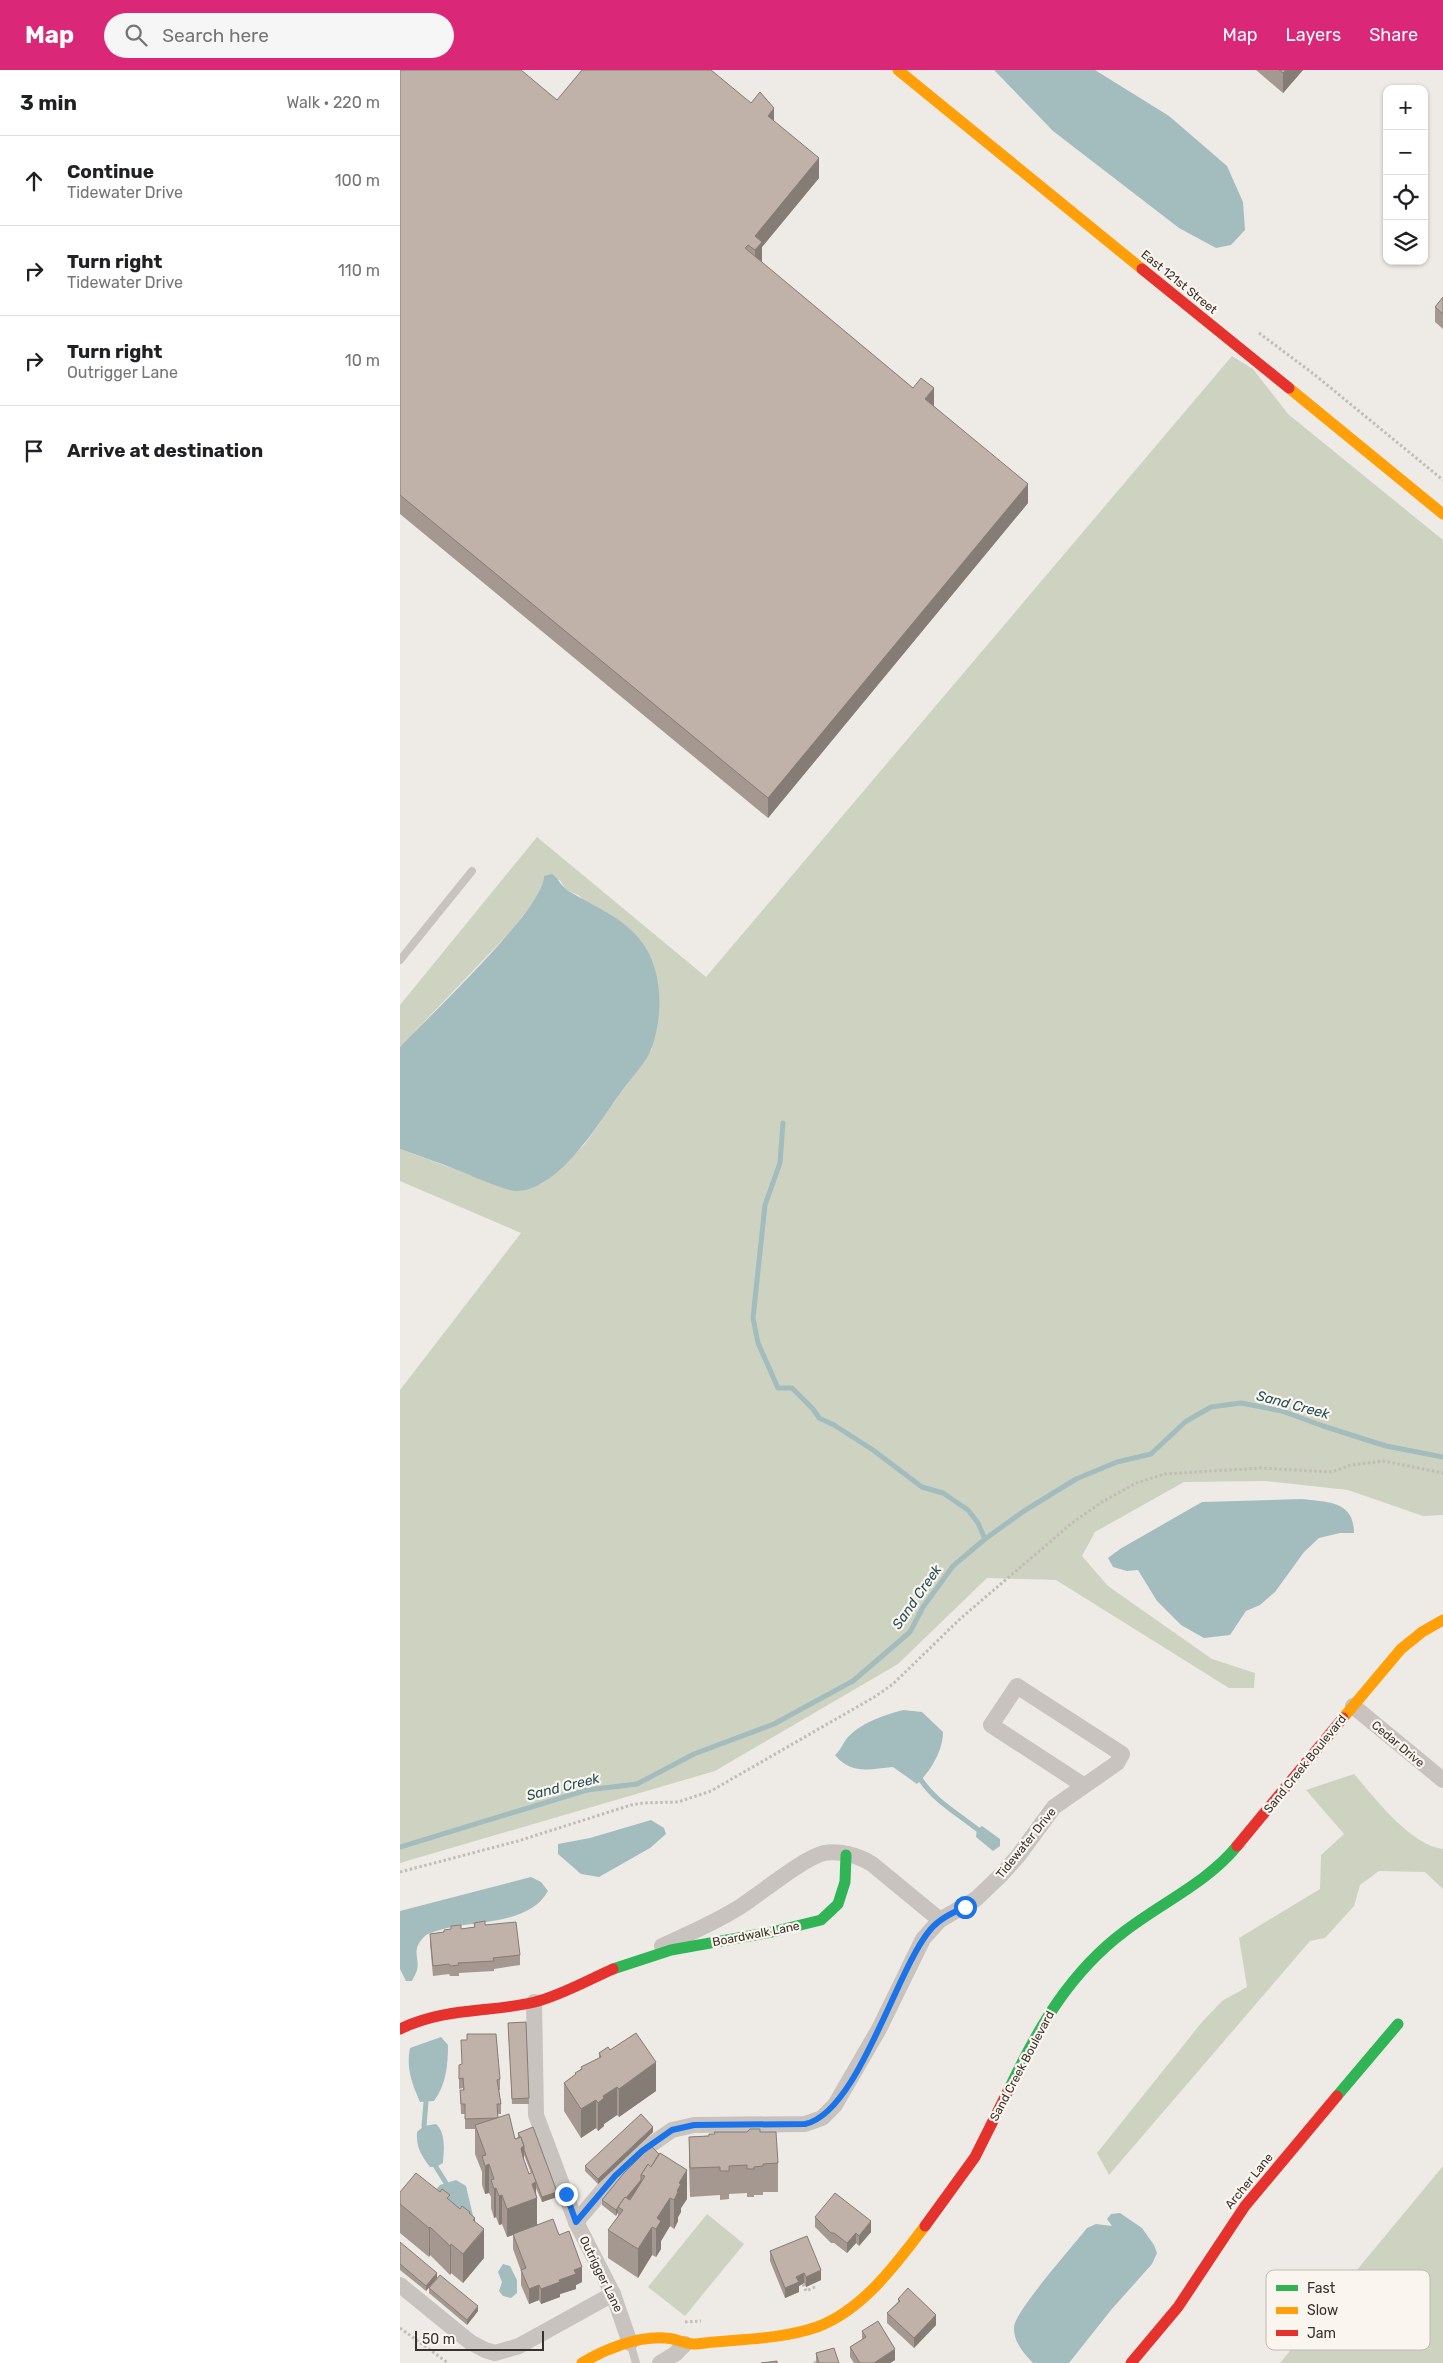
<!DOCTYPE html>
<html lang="en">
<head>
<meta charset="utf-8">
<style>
  :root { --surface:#fff; --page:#f6f6f6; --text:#202124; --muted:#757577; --line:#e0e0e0; --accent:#db2777 }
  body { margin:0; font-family:Rubik,sans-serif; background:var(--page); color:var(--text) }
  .controls { position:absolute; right:15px; top:15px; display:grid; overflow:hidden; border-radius:10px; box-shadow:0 1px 4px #0004 }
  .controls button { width:45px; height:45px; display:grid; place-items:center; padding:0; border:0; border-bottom:1px solid var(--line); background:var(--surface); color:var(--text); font:25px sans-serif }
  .scale { position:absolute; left:15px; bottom:12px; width:129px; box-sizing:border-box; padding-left:5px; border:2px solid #39312c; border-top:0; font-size:14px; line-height:18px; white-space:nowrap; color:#39312c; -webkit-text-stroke:4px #faf5ee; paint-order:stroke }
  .stop { position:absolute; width:15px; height:15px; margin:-11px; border:4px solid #1a73e8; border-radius:50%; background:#fff }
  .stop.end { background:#1a73e8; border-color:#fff; box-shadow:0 1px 5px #0008 }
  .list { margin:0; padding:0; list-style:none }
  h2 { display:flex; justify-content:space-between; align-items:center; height:65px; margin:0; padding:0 20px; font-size:21px }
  h2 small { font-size:16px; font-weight:400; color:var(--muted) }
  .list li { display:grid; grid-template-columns:32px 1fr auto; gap:15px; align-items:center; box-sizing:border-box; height:90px; padding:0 20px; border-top:1px solid var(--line) }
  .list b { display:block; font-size:19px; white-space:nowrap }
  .list p { margin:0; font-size:16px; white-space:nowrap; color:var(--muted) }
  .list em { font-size:16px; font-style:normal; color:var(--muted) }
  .icon { flex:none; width:28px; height:28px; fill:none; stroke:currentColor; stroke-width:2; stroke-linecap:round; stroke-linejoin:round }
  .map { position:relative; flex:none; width:1043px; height:2293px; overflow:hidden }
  header { display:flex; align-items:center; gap:30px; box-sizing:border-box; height:70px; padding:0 25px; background:var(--accent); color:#fff }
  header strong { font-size:24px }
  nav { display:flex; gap:28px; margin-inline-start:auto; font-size:18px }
  .search { width:350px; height:45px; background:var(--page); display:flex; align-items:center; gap:12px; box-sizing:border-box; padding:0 18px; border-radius:28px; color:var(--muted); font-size:19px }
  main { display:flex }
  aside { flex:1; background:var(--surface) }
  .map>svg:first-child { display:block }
  .green { fill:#ced3c1 }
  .water { fill:#a3bcbe }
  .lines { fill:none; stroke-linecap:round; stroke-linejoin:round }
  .stream { stroke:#a3bcbe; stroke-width:5 }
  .path { stroke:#c1bcb7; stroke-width:3; stroke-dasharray:2.5 2.5; stroke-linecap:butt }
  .lane { stroke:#c8c3be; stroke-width:8 }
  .street { stroke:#c8c3be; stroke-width:16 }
  .fast { stroke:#30b455; stroke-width:11 }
  .slow { stroke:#ff9f0a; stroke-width:11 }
  .jam { stroke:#e5322d; stroke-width:11 }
  .wall { fill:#a59891; fill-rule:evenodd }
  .shaded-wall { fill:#867c76 }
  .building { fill:#c0b1a9; stroke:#867c76 }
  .route { stroke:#1a73e8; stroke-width:6 }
  .labels { text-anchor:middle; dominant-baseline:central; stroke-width:4.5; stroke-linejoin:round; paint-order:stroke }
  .street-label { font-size:12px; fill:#39312c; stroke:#faf5ee }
  .water-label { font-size:14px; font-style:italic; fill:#255158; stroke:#faf5ee }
  .key { fill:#faf5ee; stroke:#c0bab4; stroke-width:1 }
  .key-label { font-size:14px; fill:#39312c }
</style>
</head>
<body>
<header>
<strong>Map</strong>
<div class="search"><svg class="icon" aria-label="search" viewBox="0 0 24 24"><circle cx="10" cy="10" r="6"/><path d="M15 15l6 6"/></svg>Search here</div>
<nav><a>Map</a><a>Layers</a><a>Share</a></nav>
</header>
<main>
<aside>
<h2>3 min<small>Walk · 220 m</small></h2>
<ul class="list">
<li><svg class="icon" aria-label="ahead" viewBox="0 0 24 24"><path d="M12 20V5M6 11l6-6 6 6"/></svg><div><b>Continue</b><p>Tidewater Drive</p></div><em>100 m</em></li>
<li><svg class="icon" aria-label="right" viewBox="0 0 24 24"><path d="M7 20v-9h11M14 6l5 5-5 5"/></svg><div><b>Turn right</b><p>Tidewater Drive</p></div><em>110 m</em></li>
<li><svg class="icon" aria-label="right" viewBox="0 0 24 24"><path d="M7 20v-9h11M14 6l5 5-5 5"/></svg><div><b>Turn right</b><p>Outrigger Lane</p></div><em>10 m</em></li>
<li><svg class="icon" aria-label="arrive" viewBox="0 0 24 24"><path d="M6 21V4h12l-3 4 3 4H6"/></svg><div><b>Arrive at destination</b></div></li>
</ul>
</aside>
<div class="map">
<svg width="1043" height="2293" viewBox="0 0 1043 2293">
  <rect width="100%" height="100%" fill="#eeebe6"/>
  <!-- green -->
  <g class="green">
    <polygon points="832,286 853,299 888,344 1043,470 1043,1445 1023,1446 948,1420 866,1411 784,1412 695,1462 682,1486 708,1516 812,1589 855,1603 854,1618 829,1618 656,1510 587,1508 498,1594 315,1701 0,1793 0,1320 121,1163 0,1111 0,1079 95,1114 118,1121 143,1113 184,1075 252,979 180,826 165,819 160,810 144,812 141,822 111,861 0,977 0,935 137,767 306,907"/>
    <path d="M954 1704C975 1728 1010 1775 1043 1779V1819L1025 1802 979 1801 960 1815 954 1836 925 1868 910 1871 709 2105 697 2083 802 1952 822 1931 847 1917 839 1868 920 1819 921 1785 944 1764 906 1720Z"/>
    <polygon points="1043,2096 1043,2293 880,2293"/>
    <polygon points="307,2144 344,2174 285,2246 248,2217"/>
  </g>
  <!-- water -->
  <g class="water">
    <polygon points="594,0 695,0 769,46 827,96 843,132 845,160 831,175 816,178 779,158 653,61"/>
    <path d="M152 804C158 808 162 817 167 820 194 837 225 847 244 875 263 904 263 945 252 977 247 992 231 1008 222 1021 200 1051 160 1119 118 1121 104 1121 71 1105 57 1100 38 1092 19 1086 0 1079V977C27 948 145 838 144 806Z"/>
    <path d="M902 1429C928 1432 954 1431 954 1463H940L919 1468 904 1482 875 1522 860 1535 846 1541 830 1565 804 1568 781 1555 757 1531 738 1500 727 1501 713 1497 708 1488 720 1479 802 1432Z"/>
    <path d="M503 1640 522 1642 543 1662C543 1681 530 1702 517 1714L493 1697C470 1699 451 1705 435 1685 441 1680 443 1672 449 1666 463 1652 484 1645 503 1640Z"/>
    <polygon points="251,1750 264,1758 266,1764 250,1778 199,1807 181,1804 158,1784 158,1774 190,1768"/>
    <polygon points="582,1756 600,1769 600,1776 593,1781 576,1767 577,1759"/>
    <path d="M131 1807 141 1812 148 1821C128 1857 71 1849 36 1861 31 1863 26 1864 23 1868 11 1881 20 1888 17 1900 16 1904 13 1908 12 1911H6L0 1899V1841Z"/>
    <path d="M41 1967 48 1975C48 1995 46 2015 34 2031L20 2032C12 2013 6 1999 10 1978Z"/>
    <path d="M36 2054C46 2063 44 2080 43 2093L36 2097H30C21 2085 16 2077 17 2062L24 2056Z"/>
    <polygon points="56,2110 66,2116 74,2150 33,2123 40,2115"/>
    <path d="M720 2143 742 2158 754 2175 757 2183 752 2194 711 2240 669 2293H633C624 2284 613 2271 614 2257 615 2241 674 2175 687 2158L696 2154 712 2156 707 2149 711 2144Z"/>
    <polygon points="103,2194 110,2196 117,2210 117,2223 111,2228 103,2226 99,2221 102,2212 98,2202"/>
  </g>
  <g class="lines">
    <!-- stream -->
    <g class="stream">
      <polyline points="383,1053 380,1093 365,1135 353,1248 358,1273 378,1318 392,1318 413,1339 419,1348 434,1355 473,1380 522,1417 543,1423 568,1440 578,1453 585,1469"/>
      <path d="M521 1710C535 1731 557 1743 577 1759"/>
      <polyline points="0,1777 187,1720 237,1714 294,1684 374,1654 416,1631 453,1611 510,1562 523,1537 553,1496 585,1469 624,1441 676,1409 717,1392 751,1384 785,1352 811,1337 841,1333 882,1341 923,1356 986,1376 1043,1387"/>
      <polyline points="24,2056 26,2032"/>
      <polyline points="36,2097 46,2113"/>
    </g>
    <!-- path -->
    <g class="path">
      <polyline points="859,263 915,305 1043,410"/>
      <polyline points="0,1802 118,1771 231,1735 243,1733 278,1732 311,1721 476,1626 493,1614 561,1548 672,1453 702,1432 736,1413 765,1404 861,1398 932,1402 951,1395 983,1391 1043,1403"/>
      <polyline points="403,2214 406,2221 415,2217"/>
      <polyline points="285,2252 301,2251"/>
      <polyline points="0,2258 48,2293"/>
      <polyline points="414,2293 419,2290"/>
    </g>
    <!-- lane -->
    <g class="lane">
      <polyline points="0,890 72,801"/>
      <polyline points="231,2276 236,2293"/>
    </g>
    <!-- street -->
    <g class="street">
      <polyline points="953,1636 1043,1710"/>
      <path d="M262 1876C288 1864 314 1853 338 1838 359 1825 403 1788 424 1783 440 1780 459 1786 472 1794L540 1850"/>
      <polyline points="134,1932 136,2045 176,2152 213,2224 230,2273"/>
      <polyline points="176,2152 215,2106 242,2081 272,2060 294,2055 405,2054 422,2048 435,2035 479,1959 523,1869 540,1850 576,1829 602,1804 618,1786 654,1737 717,1693 722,1684 617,1616 591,1655 683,1715"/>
      <polyline points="0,2215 70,2272 85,2280 95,2283 119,2276 213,2224"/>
      <polyline points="260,2293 275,2284 285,2274"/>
    </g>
    <!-- fast -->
    <g class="fast">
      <polyline points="213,1899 271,1880 372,1862 421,1850 438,1834 445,1812 446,1785"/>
      <path d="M609 2019C638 1958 670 1902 725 1861 761 1833 808 1812 837 1776"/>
      <polyline points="937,2026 998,1954"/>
    </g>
    <!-- slow -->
    <g class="slow">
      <polyline points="498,0 742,199"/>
      <polyline points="889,318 1043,444"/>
      <polyline points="943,1648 1001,1579 1022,1562 1043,1550"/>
      <path d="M182 2293C205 2279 238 2266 265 2268 276 2268 284 2274 296 2274 336 2269 379 2270 417 2257 463 2240 497 2193 525 2156"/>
    </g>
    <!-- jam -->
    <g class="jam">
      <polyline points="742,199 889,318"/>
      <polyline points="837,1776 943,1648"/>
      <path d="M0 1959C46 1937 88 1943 135 1932 162 1925 188 1910 213 1899"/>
      <polyline points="525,2156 575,2087 609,2019"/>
      <polyline points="731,2293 778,2237 845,2136 937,2026"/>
    </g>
  </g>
  <!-- wall -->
  <g class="wall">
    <polygon points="0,0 157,30 351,33 374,51 419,108 362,177 361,192 534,336 628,433 368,748 0,444"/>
    <polygon points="856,0 903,0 883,23"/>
    <polygon points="1043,227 1043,259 1035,252 1035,237"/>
    <polygon points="74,1853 85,1855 120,1885 120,1895 94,1899 94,1901 59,1903 59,1906 50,1906 49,1904 33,1906 30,1874 30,1864 74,1857"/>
    <polygon points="126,1952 129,2034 112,2034 108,1953"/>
    <polygon points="210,1980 256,2021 219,2047 217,2045 204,2054 204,2056 198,2061 196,2058 181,2068 164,2041 164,2013 175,2005 175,2003 181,1999 181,1997 199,1988 199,1983"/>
    <path d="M59 1995 100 2009V2020H99L101 2034V2044H98V2048L115 2069 118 2067V2063L157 2127 142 2132 136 2118 137 2154 159 2165 182 2212 176 2215V2219L160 2224V2227L141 2234 139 2230 129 2234 121 2215V2201L113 2179V2165L107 2167 102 2154 99 2155 96 2147 94 2148 91 2138V2127L89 2123 85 2124 82 2115V2102L75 2084V2059H65V2044H61L60 2020H63V2018L59 2019ZM124 2085 131 2103 129 2104 124 2090Z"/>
    <polygon points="253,2062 198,2114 185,2101 185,2096"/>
    <polygon points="360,2062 378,2093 378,2122 363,2122 363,2125 354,2125 354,2127 347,2127 347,2123 329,2124 329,2129 320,2130 320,2125 290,2127 289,2095 289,2067"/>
    <polygon points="251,2076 287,2129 281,2138 281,2142 278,2147 278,2151 274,2159 270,2156 261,2171 261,2179 256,2187 252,2185 238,2208 208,2188 208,2160 218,2146 218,2142 216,2146 202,2135 202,2130"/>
    <polygon points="0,2122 50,2131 60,2139 70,2144 75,2151 84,2188 63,2213 51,2203 50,2205 30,2185 29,2187 0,2163"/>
    <polygon points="415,2147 471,2162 459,2176 456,2173 447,2183 434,2173 431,2173 415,2157"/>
    <polygon points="0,2172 37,2208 26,2221 0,2200"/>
    <polygon points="370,2181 421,2210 406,2217 404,2213 399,2216 399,2222 385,2228 370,2191"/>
    <polygon points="29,2218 78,2241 67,2255 29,2223"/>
    <polygon points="498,2229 536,2255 514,2278 487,2253 487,2243 498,2232"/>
    <polygon points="462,2261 495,2290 490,2293 454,2293 450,2287 450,2277 462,2270"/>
    <polygon points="416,2283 439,2293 416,2293"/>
  </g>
  <!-- shaded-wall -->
  <g class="shaded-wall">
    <polygon points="886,0 903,0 883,23 883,3"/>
    <polygon points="374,38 374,58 368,46"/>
    <polygon points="419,88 419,108 362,177 362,191 355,200 355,166"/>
    <polygon points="534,318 534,338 525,329"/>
    <polygon points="628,414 628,433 368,748 368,728"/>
    <polygon points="256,1992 256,2021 219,2047 219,2019"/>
    <polygon points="217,2017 217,2045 204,2054 204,2056 198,2061 198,2033 203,2026"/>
    <polygon points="196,2030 196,2058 181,2068 181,2039"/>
    <polygon points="253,2057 253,2062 198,2114 198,2109"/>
    <polygon points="124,2076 124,2105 121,2078"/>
    <polygon points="89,2094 89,2123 85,2124 85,2096"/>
    <polygon points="287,2100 287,2129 281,2138 281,2142 278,2147 278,2151 274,2159 274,2130 279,2113"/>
    <polygon points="241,2110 241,2115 221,2139 219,2137"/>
    <polygon points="136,2112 136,2128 137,2128 137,2156 107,2167 107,2139 132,2114"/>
    <polygon points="96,2118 96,2147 94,2148 94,2119"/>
    <polygon points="157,2122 157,2127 142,2132 142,2127"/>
    <polygon points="102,2125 102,2154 99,2155 99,2126"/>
    <polygon points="270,2128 270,2156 261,2171 261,2179 256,2187 256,2159 257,2148"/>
    <polygon points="218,2137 218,2142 216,2146 216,2140"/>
    <polygon points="75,2148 75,2171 84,2159 84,2188 63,2213 63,2184 73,2150"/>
    <polygon points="471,2151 471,2162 459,2176 459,2166"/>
    <polygon points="30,2157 30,2185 29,2187 29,2158"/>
    <polygon points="252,2157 252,2185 238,2208 238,2179"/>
    <polygon points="456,2163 456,2173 447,2183 447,2173"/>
    <polygon points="51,2174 51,2203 50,2205 50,2176"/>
    <polygon points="182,2197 182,2212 176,2215 176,2219 160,2224 160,2227 141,2234 141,2219 159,2210 174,2200"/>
    <polygon points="421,2200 421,2210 406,2217 406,2207"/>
    <polygon points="37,2203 37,2208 26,2221 26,2216"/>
    <polygon points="404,2203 404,2213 399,2216 399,2222 385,2228 385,2218 396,2207"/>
    <polygon points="139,2215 139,2230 129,2234 129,2219"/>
    <polygon points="78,2236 78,2241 67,2255 67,2250"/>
    <polygon points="536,2245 536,2255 514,2278 514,2268"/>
    <polygon points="495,2279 495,2290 490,2293 474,2293"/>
  </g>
  <!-- building -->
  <g class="building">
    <polygon points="0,0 121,0 157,30 182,0 311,0 351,33 360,22 374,38 368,46 419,88 355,166 362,172 355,180 348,175 345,178 513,318 521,308 534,318 525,329 628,414 368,728 0,425"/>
    <polygon points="879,0 886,0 883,3"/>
    <polygon points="1043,227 1043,244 1035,237"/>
    <polygon points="85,1851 85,1855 116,1852 120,1885 93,1888 94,1891 58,1893 59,1895 50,1896 49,1894 33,1896 30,1864 44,1862 44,1860 51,1859 51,1856 61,1855 61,1859 75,1857 74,1853"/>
    <polygon points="126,1952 129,2028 112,2029 108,1953"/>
    <polygon points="236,1963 256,1992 219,2019 217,2017 203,2026 204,2028 198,2033 196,2030 181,2039 164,2013 176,2004 175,2003 182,1999 181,1997 201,1987 199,1983 208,1977 210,1980"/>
    <polygon points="67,1964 96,1964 100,2009 97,2010 101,2034 97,2034 98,2048 65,2049 65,2034 61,2034 60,2020 64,2020 63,2008 59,2009 59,1995 62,1994 61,1970 67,1970"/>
    <polygon points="109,2044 115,2069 121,2067 124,2076 121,2078 123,2087 129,2104 133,2102 136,2112 132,2114 137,2128 107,2139 102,2125 99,2126 96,2118 94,2119 91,2110 94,2109 89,2094 85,2096 82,2086 86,2085 75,2055"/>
    <polygon points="241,2044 253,2057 198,2109 185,2096"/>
    <polygon points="133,2057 157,2122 142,2127 124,2080 124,2076 121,2067 120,2067 118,2063"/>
    <polygon points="350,2059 360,2059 360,2062 376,2062 378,2093 363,2094 363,2096 354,2097 354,2099 347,2099 347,2095 329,2096 329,2101 320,2101 320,2097 290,2098 289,2067 309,2066 309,2064 315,2064 314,2062 347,2062"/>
    <polygon points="251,2076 259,2084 251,2097 248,2094 241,2105 241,2110 226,2128 225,2127 216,2140 202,2130 224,2103"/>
    <polygon points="260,2083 287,2100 279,2113 281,2114 277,2121 278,2122 274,2130 270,2128 257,2148 261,2151 256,2159 252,2157 238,2179 208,2160 223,2140 218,2137 225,2127 230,2130 245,2106 241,2105 248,2094 251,2097"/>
    <polygon points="16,2103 40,2122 42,2119 50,2125 47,2128 60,2139 62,2136 70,2142 69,2143 75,2148 73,2150 84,2159 63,2184 51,2174 50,2176 30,2157 29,2158 0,2134 0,2122"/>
    <polygon points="435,2123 471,2151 459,2166 456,2163 447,2173 434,2163 431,2163 415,2147"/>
    <polygon points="153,2149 159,2165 169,2161 182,2197 174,2200 176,2204 159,2210 160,2212 141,2219 139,2215 129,2219 121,2200 126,2198 113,2164"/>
    <polygon points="407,2166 421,2200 406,2207 404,2203 396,2207 399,2212 385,2218 370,2181"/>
    <polygon points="0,2172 37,2203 26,2216 0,2194"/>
    <polygon points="40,2205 78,2236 67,2250 29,2218"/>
    <polygon points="508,2218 536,2245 514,2268 487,2243 500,2231 498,2229"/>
    <polygon points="478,2251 495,2279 474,2293 460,2293 450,2277 466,2267 462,2261"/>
    <polygon points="434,2278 439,2293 419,2293 416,2283"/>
    <polygon points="377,2291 377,2293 361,2293"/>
  </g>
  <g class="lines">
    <!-- route -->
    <path class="route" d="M166 2124 176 2152 215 2106 242 2081 272 2060 294 2055 405 2054C458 2043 496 1900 530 1860 539 1849 552 1843 565 1837"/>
  </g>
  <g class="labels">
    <!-- street labels -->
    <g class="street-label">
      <text transform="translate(779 212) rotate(39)">East 121st Street</text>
      <text transform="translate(998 1674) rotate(40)">Cedar Drive</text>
      <text transform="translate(905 1694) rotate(-51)">Sand Creek Boulevard</text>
      <text transform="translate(626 1773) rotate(-51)">Tidewater Drive</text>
      <text transform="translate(356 1864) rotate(-11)">Boardwalk Lane</text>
      <text transform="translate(622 1996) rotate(-62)">Sand Creek Boulevard</text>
      <text transform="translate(849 2111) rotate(-51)">Archer Lane</text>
      <text transform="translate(201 2204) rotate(64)">Outrigger Lane</text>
    </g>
    <!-- water labels -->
    <g class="water-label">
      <text transform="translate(893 1335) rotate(15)">Sand Creek</text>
      <text transform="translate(517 1527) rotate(-55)">Sand Creek</text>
      <text transform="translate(163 1717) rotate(-14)">Sand Creek</text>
    </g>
  </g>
  <!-- legend -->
  <rect x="866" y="2200" width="164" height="80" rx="8" class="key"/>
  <rect x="876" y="2215" width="22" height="6" fill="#30b455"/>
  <rect x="876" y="2237" width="22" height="7" fill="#ff9f0a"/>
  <rect x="876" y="2260" width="22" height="6" fill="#e5322d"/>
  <g class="key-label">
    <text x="907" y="2223">Fast</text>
    <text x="907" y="2245">Slow</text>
    <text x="907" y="2268">Jam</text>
  </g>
</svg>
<div class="controls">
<button>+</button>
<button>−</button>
<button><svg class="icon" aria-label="locate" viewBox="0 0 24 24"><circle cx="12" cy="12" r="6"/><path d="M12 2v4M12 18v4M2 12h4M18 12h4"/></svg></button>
<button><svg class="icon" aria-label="layers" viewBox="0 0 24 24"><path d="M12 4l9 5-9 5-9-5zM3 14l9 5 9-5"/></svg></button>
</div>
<div class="scale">50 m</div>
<div class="stop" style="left:565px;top:1837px"></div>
<div class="stop end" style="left:166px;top:2124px"></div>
</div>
</main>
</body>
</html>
